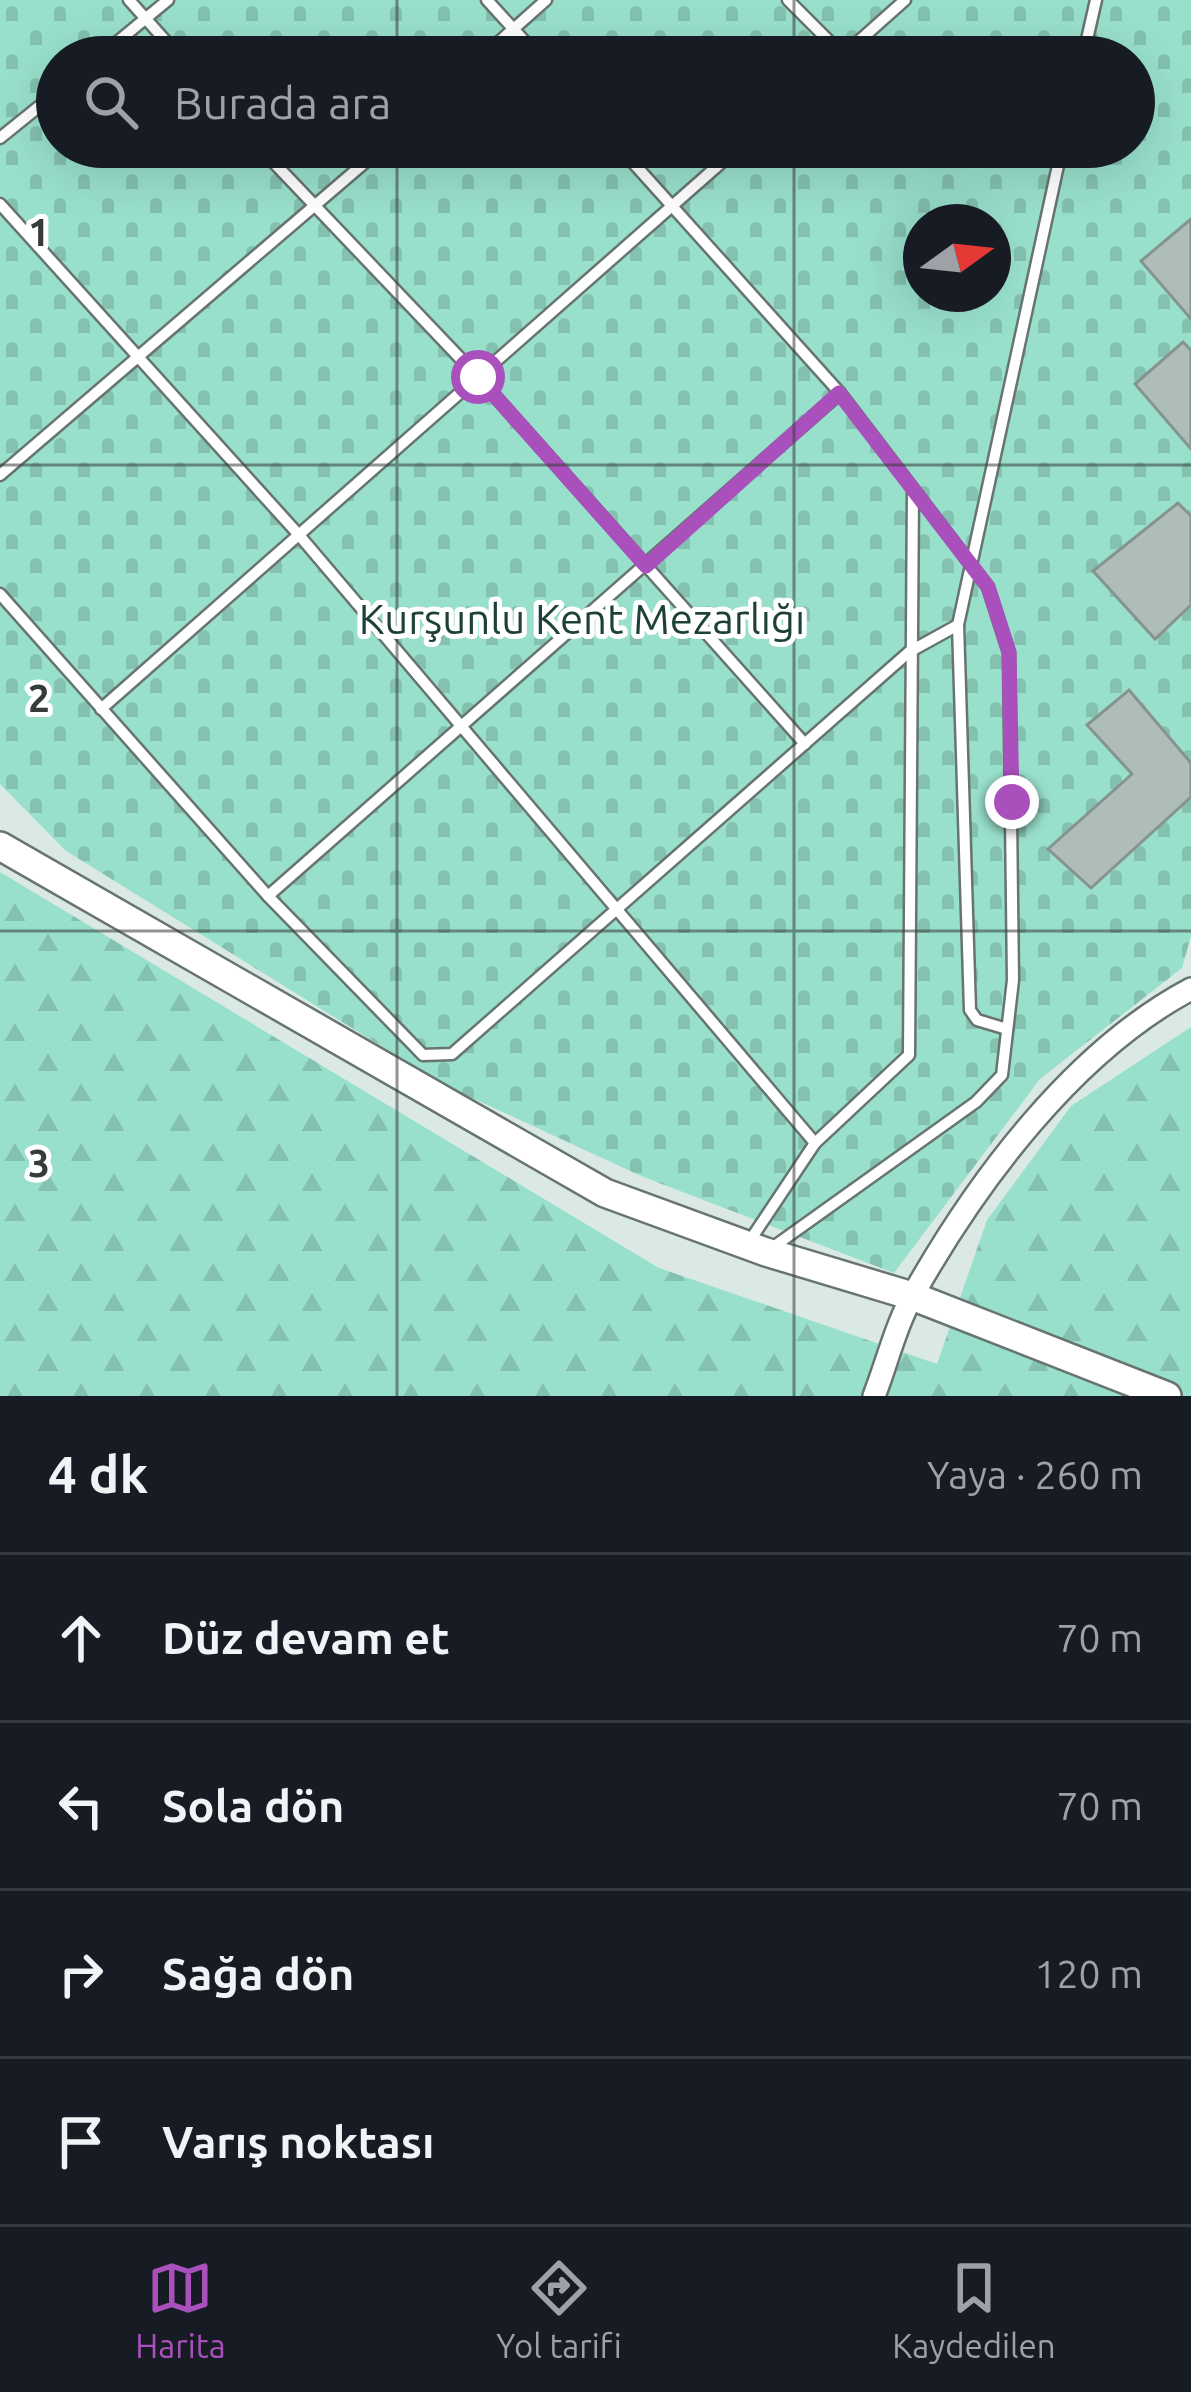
<!DOCTYPE html>
<html lang="tr">
<head>
<meta charset="utf-8">
<style>
  :root { --surface:#171b24; --page:#242831; --text:#f1f3f6; --muted:#9ea1a6; --line:#363941; --accent:#a950bc }
  body { margin:0; font-family:Ubuntu,sans-serif; background:var(--page); color:var(--text) }
  .compass { position:absolute; left:903px; top:204px; width:108px; height:108px; border-radius:50%; background:var(--surface); box-shadow:0 12px 48px #0002; rotate:75deg }
  .stop { position:absolute; width:36px; height:36px; margin:-27px; border:9px solid #a950bc; border-radius:50%; background:#fff }
  .stop.end { background:#a950bc; border-color:#fff; box-shadow:0 3px 12px #0008 }
  .list { margin:0; padding:0; list-style:none }
  h2 { display:flex; justify-content:space-between; align-items:center; height:156px; margin:0; padding:0 48px; font-size:51px }
  h2 small { font-size:39px; font-weight:400; color:var(--muted) }
  .list li { display:grid; grid-template-columns:78px 1fr auto; gap:36px; align-items:center; box-sizing:border-box; height:168px; padding:0 48px; border-top:3px solid var(--line) }
  .list b { display:block; font-size:45px; white-space:nowrap }
  .list em { font-size:39px; font-style:normal; color:var(--muted) }
  .icon { flex:none; width:66px; height:66px; fill:none; stroke:currentColor; stroke-width:2; stroke-linecap:round; stroke-linejoin:round }
  .map { position:relative; flex:none; width:1191px; height:1396px; overflow:hidden }
  .search { position:absolute; background:var(--surface); box-shadow:0 12px 48px #0002; left:36px; right:36px; top:36px; height:132px; display:flex; align-items:center; gap:30px; box-sizing:border-box; padding:0 42px; border-radius:66px; color:var(--muted); font-size:45px }
  .sheet { height:828px; background:var(--surface) }
  nav { display:flex; justify-content:space-around; align-items:center; box-sizing:border-box; height:168px; border-top:3px solid var(--line); background:var(--surface); font-size:33px; color:var(--muted) }
  nav a { display:grid; justify-items:center; gap:6px }
  nav .on { color:var(--accent) }
  .map>svg:first-child { display:block }
  .forest { fill:url(#forest-firs) }
  .cemetery { fill:url(#cemetery-stones); fill-rule:evenodd }
  .building { fill:#afbdb9; stroke:#86948f; stroke-width:3 }
  .lines { fill:none; stroke-linecap:round; stroke-linejoin:round }
  .service-casing { stroke:#677470; stroke-width:15 }
  .minor-casing { stroke:#677470; stroke-width:26 }
  .tertiary-casing { stroke:#677470; stroke-width:32 }
  .service { stroke:#fff; stroke-width:10 }
  .minor { stroke:#fff; stroke-width:21 }
  .tertiary { stroke:#fff; stroke-width:27 }
  .route { stroke:#a950bc; stroke-width:15 }
  .grid { fill:none; stroke:#363c3a; stroke-width:3; stroke-opacity:0.55 }
  .labels { text-anchor:middle; dominant-baseline:central; stroke-width:10; stroke-linejoin:round; paint-order:stroke }
  .park-label { font-size:42px; fill:#1d4138; stroke:#fff }
  .grid-label { font-size:39px; text-anchor:middle; font-weight:bold; fill:#363c3a; stroke:#fff; stroke-width:10; stroke-linejoin:round; paint-order:stroke }
</style>
</head>
<body>
<div class="map">
<svg width="1191" height="1396" viewBox="0 0 1191 1396">
  <defs>
    <pattern id="forest-firs" width="22" height="20" patternUnits="userSpaceOnUse" patternTransform="scale(3)"><rect width="22" height="20" fill="#99e0cc"/><path d="M5 1l3.5 6h-7zM16 11l3.5 6h-7z" fill="#84c1b0"/></pattern>
    <pattern id="cemetery-stones" width="16" height="16" patternUnits="userSpaceOnUse" patternTransform="scale(3)"><rect width="16" height="16" fill="#99e0cc"/><path d="M2 7V4a2 2 0 0 1 4 0v3zM10 15v-3a2 2 0 0 1 4 0v3z" fill="#84c1b0"/></pattern>
  </defs>
  <rect width="100%" height="100%" fill="#dbe9e5"/>
  <!-- forest -->
  <polygon class="forest" points="0,872 659,1268 937,1364 987,1220 1071,1106 1191,1027 1191,1396 0,1396"/>
  <!-- cemetery -->
  <path class="cemetery" d="M0 0H1191V936L1182 968 1040 1079 894 1273 641 1176 444 1085 66 851 0 784ZM57 57H1134V147H57ZM921 222H993V294H921Z"/>
  <!-- building -->
  <g class="building">
    <polygon points="1191,219 1191,319 1141,261"/>
    <polygon points="1183,342 1191,350 1191,449 1135,384"/>
    <polygon points="1178,503 1191,516 1191,605 1155,639 1093,571"/>
    <polygon points="1129,690 1191,763 1191,797 1091,888 1048,849 1132,774 1087,725"/>
  </g>
  <g class="lines">
    <defs>
      <g id="service">
        <polyline points="129,0 180,57"/>
        <polyline points="487,0 539,57"/>
        <polyline points="788,0 843,55"/>
        <polyline points="99,57 168,0"/>
        <polyline points="482,57 546,0"/>
        <polyline points="841,57 905,0"/>
        <polyline points="1083,57 1096,0"/>
        <polyline points="0,138 57,92"/>
        <polyline points="259,147 478,377 805,744"/>
        <polyline points="619,147 840,393 988,587 1009,653 1013,980 1002,1075 976,1102 769,1250"/>
        <polyline points="0,204 299,535 815,1143"/>
        <polyline points="0,475 383,147"/>
        <polyline points="0,594 268,896 423,1055 452,1054 909,652 958,625"/>
        <polyline points="101,709 739,147"/>
        <polyline points="268,896 840,393"/>
        <polyline points="1007,1029 977,1020 970,1010 958,625 1062,147"/>
        <polyline points="749,1242 815,1143 909,1055 913,490"/>
      </g>
      <path id="minor" d="M874 1396C887 1363 896 1324 914 1293 978 1180 1074 1051 1191 989"/>
      <polyline id="tertiary" points="0,846 605,1193 766,1252 912,1296 1167,1396"/>
    </defs>
    <!-- service casing -->
    <use href="#service" class="service-casing"/>
    <!-- minor casing -->
    <use href="#minor" class="minor-casing"/>
    <!-- tertiary casing -->
    <use href="#tertiary" class="tertiary-casing"/>
    <!-- service -->
    <use href="#service" class="service"/>
    <!-- minor -->
    <use href="#minor" class="minor"/>
    <!-- tertiary -->
    <use href="#tertiary" class="tertiary"/>
  </g>
  <g class="lines">
    <!-- route -->
    <polyline class="route" points="478,377 646,566 839,393 988,587 1009,652 1012,802"/>
  </g>
  <!-- grid -->
  <path class="grid" d="M397 0V57M794 0V57M397 147V1396M794 147V1396M0 465H1191M0 931H1191"/>
  <g class="labels">
    <!-- park labels -->
    <g class="park-label">
      <text x="582" y="618">Kurşunlu Kent Mezarlığı</text>
    </g>
  </g>
  <g class="grid-label">
    <text x="39" y="246">1</text>
    <text x="39" y="712">2</text>
    <text x="39" y="1177">3</text>
  </g>
</svg>
<svg class="compass" viewBox="-18 -18 36 36"><path d="M0-13l5 13h-10z" fill="#e53935"/><path d="M0 13l5-13h-10z" fill="#9ea1a6"/></svg>
<div class="stop" style="left:478px;top:377px"></div>
<div class="stop end" style="left:1012px;top:802px"></div>
<div class="search"><svg class="icon" aria-label="search" viewBox="0 0 24 24"><circle cx="10" cy="10" r="6"/><path d="M15 15l6 6"/></svg>Burada ara</div>
</div>
<section class="sheet">
<h2>4 dk<small>Yaya · 260 m</small></h2>
<ul class="list">
<li><svg class="icon" aria-label="ahead" viewBox="0 0 24 24"><path d="M12 20V5M6 11l6-6 6 6"/></svg><div><b>Düz devam et</b></div><em>70 m</em></li>
<li><svg class="icon" aria-label="left" viewBox="0 0 24 24"><path d="M17 20v-9H6M10 6l-5 5 5 5"/></svg><div><b>Sola dön</b></div><em>70 m</em></li>
<li><svg class="icon" aria-label="right" viewBox="0 0 24 24"><path d="M7 20v-9h11M14 6l5 5-5 5"/></svg><div><b>Sağa dön</b></div><em>120 m</em></li>
<li><svg class="icon" aria-label="arrive" viewBox="0 0 24 24"><path d="M6 21V4h12l-3 4 3 4H6"/></svg><div><b>Varış noktası</b></div></li>
</ul>
</section>
<nav>
<a class="on"><svg class="icon" aria-label="map" viewBox="0 0 24 24"><path d="M3 6l6-2 6 2 6-2v14l-6 2-6-2-6 2zM9 4v14M15 6v14"/></svg>Harita</a>
<a><svg class="icon" aria-label="directions" viewBox="0 0 24 24"><path d="M12 3l9 9-9 9-9-9zM9 14v-3h6M13 9l2 2-2 2"/></svg>Yol tarifi</a>
<a><svg class="icon" aria-label="saved" viewBox="0 0 24 24"><path d="M7 4h10v16l-5-4-5 4z"/></svg>Kaydedilen</a>
</nav>
</body>
</html>
